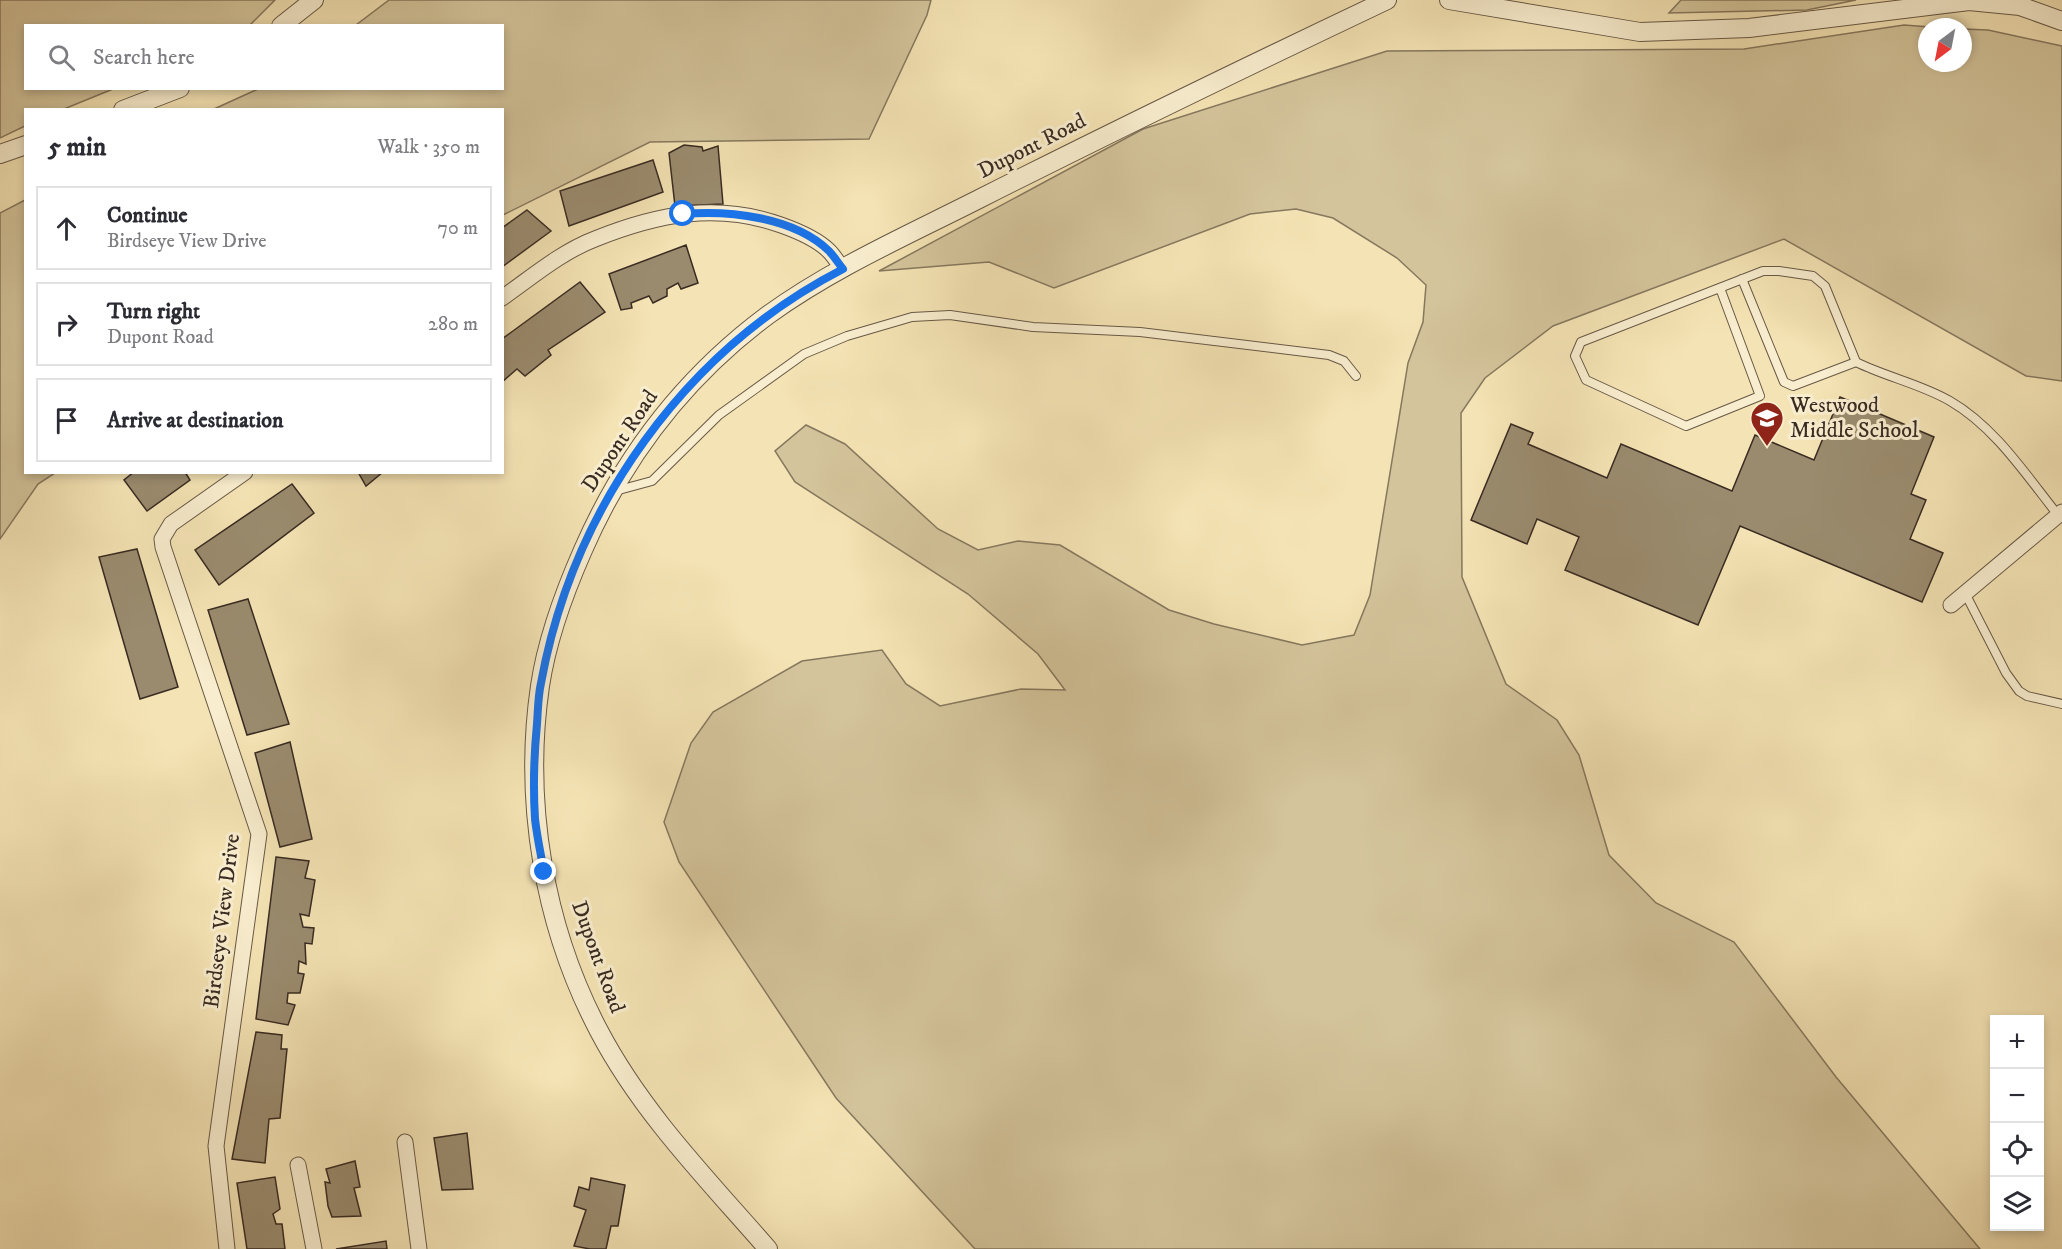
<!DOCTYPE html>
<html lang="en">
<head>
<meta charset="utf-8">
<style>
  :root { --surface:#fff; --page:#f7f7f7; --text:#2b2b33; --muted:#7c7c81; --line:#e1e1e2 }
  body { margin:0; font-family:"IM FELL DW Pica",serif; background:var(--page); color:var(--text) }
  .controls { position:absolute; right:18px; bottom:18px; display:grid; overflow:hidden; border-radius:0px; box-shadow:0 3px 9px #0003 }
  .controls button { width:54px; height:54px; display:grid; place-items:center; padding:0; border:0; border-bottom:2px solid var(--line); background:var(--surface); color:var(--text); font:30px sans-serif }
  .compass { position:absolute; left:1918px; top:18px; width:54px; height:54px; border-radius:50%; background:var(--surface); box-shadow:0 3px 9px #0003; rotate:212deg }
  .stop { position:absolute; width:18px; height:18px; margin:-14px; border:4px solid #1a73e8; border-radius:50%; background:#fff }
  .stop.end { background:#1a73e8; border-color:#fff; box-shadow:0 2px 6px #0008 }
  .list { margin:0; padding:0; list-style:none }
  h2 { display:flex; justify-content:space-between; align-items:center; height:78px; margin:0; padding:0 24px; font-size:26px }
  h2 small { font-size:20px; font-weight:400; color:var(--muted) }
  .list li { display:grid; grid-template-columns:39px 1fr auto; gap:18px; align-items:center; box-sizing:border-box; height:84px; margin:0 12px 12px; padding:0 12px; border:2px solid var(--line); border-radius:0px }
  .list b { display:block; font-size:22px; white-space:nowrap }
  .list p { margin:0; font-size:20px; white-space:nowrap; color:var(--muted) }
  .list em { font-size:20px; font-style:normal; color:var(--muted) }
  .icon { flex:none; width:33px; height:33px; fill:none; stroke:currentColor; stroke-width:2; stroke-linecap:round; stroke-linejoin:round }
  .map { position:relative; flex:none; width:2062px; height:1249px; overflow:hidden }
  .search { position:absolute; background:var(--surface); box-shadow:0 3px 9px #0003; left:24px; top:24px; width:480px; height:66px; display:flex; align-items:center; gap:15px; box-sizing:border-box; padding:0 21px; border-radius:0px; color:var(--muted); font-size:22px }
  .panel { position:absolute; background:var(--surface); box-shadow:0 3px 9px #0003; left:24px; top:108px; width:480px; height:366px; border-radius:0px }
  .map>svg:first-child { display:block }
  .green { fill:#d4c49b; stroke:#86785e; stroke-width:1.5 }
  .building { fill:#9a8b6e; stroke:#392b22; stroke-width:1.5 }
  .lines { fill:none; stroke-linecap:round; stroke-linejoin:round }
  .service-casing { stroke:#685946; stroke-width:10 }
  .minor-casing { stroke:#685946; stroke-width:17 }
  .tertiary-casing { stroke:#685946; stroke-width:20 }
  .service { stroke:#f8edce; stroke-width:8 }
  .minor { stroke:#f8edce; stroke-width:15 }
  .tertiary { stroke:#f8edce; stroke-width:18 }
  .route { stroke:#1a73e8; stroke-width:8 }
  .labels { text-anchor:middle; dominant-baseline:central; stroke-width:6; stroke-linejoin:round; paint-order:stroke }
  .street-label { font-size:22px; fill:#392b22; stroke:#f8edce }
  .poi-label { font-size:22px; fill:#392b22; stroke:#f8edce; text-anchor:start }
</style>
</head>
<body>
<div class="map">
<svg width="2062" height="1249" viewBox="0 0 2062 1249">
  <rect width="100%" height="100%" fill="#f4e3b4"/>
  <filter id="stains"><feTurbulence type="fractalNoise" baseFrequency=".00333" numOctaves="4"/><feColorMatrix values="0 0 0 0 .2 0 0 0 0 .09 0 0 0 0 .02 0 0 0 .5 -.17"/></filter>
  <radialGradient id="worn" r=".72"><stop offset=".6" stop-color="#630" stop-opacity="0"/><stop offset="1" stop-color="#630" stop-opacity=".3"/></radialGradient>
  <!-- green -->
  <g class="green">
    <polygon points="0,0 275,0 250,25 26,26 26,88 113,89 64,109 26,110 25,126 0,138"/>
    <polygon points="389,0 931,0 927,15 869,139 650,142 503,215 502,110 214,109 258,89 502,88 502,26 356,25"/>
    <polygon points="1681,0 1856,0 1807,10 1669,13"/>
    <polygon points="1904,25 1930,27 1927,27 1927,63 1963,63 1963,29 1988,30 2062,46 2062,381 2026,376 1784,239 1553,326 1485,378 1461,413 1462,577 1506,684 1557,720 1579,755 1609,855 1656,903 1734,942 1836,1077 1980,1249 975,1249 836,1098 679,862 664,822 691,743 713,712 802,661 882,650 906,684 940,706 1021,689 1065,690 1038,654 968,594 795,482 775,451 806,425 845,444 938,529 978,550 1018,541 1060,545 1169,610 1214,624 1302,645 1354,635 1370,595 1408,363 1423,322 1426,285 1397,258 1333,218 1296,209 1250,214 1054,288 989,262 879,271 1143,129 1387,51 1744,49"/>
    <polygon points="25,200 26,472 55,473 38,484 0,539 0,213"/>
  </g>
  <!-- building -->
  <g class="building">
    <polygon points="684,145 702,147 703,151 718,146 723,204 675,206 669,153"/>
    <polygon points="653,160 663,192 569,226 560,191"/>
    <polygon points="527,210 551,231 502,267 502,228"/>
    <polygon points="686,245 698,283 681,289 678,283 667,289 667,296 653,303 649,296 631,303 632,308 621,310 609,274"/>
    <polygon points="580,282 605,312 548,350 551,355 525,376 517,369 502,382 502,339"/>
    <polygon points="1840,397 1934,437 1911,494 1926,500 1910,539 1943,553 1922,602 1740,526 1698,625 1565,570 1579,537 1537,519 1527,544 1471,520 1511,424 1533,433 1528,444 1607,478 1621,444 1732,491 1755,435 1814,460"/>
    <polygon points="134,472 185,472 190,480 147,511 124,480"/>
    <polygon points="358,472 383,472 366,486"/>
    <polygon points="292,484 314,513 219,585 195,550"/>
    <polygon points="137,549 178,687 140,699 99,557"/>
    <polygon points="248,599 289,724 247,735 208,610"/>
    <polygon points="290,742 312,839 280,847 255,753"/>
    <polygon points="276,857 309,861 305,878 315,880 309,916 300,914 303,927 314,928 312,944 305,943 306,964 299,961 298,973 304,974 300,993 288,993 287,1003 295,1005 288,1025 256,1019"/>
    <polygon points="256,1032 282,1035 281,1049 287,1049 280,1118 269,1119 265,1163 232,1159"/>
    <polygon points="467,1133 473,1189 442,1190 434,1138"/>
    <polygon points="355,1161 360,1187 354,1188 361,1216 332,1217 328,1206 325,1182 330,1183 326,1169"/>
    <polygon points="275,1177 280,1209 273,1214 276,1224 282,1224 285,1249 247,1249 237,1183"/>
    <polygon points="591,1178 625,1185 618,1226 611,1226 606,1249 590,1249 574,1246 586,1210 574,1206 579,1187 589,1190"/>
    <polygon points="386,1241 387,1249 336,1249"/>
  </g>
  <g class="lines">
    <defs>
      <g id="service">
        <polyline points="1742,279 1784,382 1793,386 1856,362"/>
        <path d="M1720 288 1760 396 1686 426 1586 380 1575 356 1581 342 1763 271H1779L1813 276 1825 286 1856 362C1886 377 1921 384 1950 401 1995 427 2026 475 2058 515"/>
        <polyline points="615,491 652,481 719,415 804,354 847,336 912,317 950,315 1033,327 1140,332 1329,355 1344,361 1356,376"/>
        <polyline points="1965,593 2006,673 2019,691 2027,696 2062,704"/>
      </g>
      <g id="minor">
        <path d="M502 298C532 277 561 252 595 239 657 214 717 202 781 225 798 231 817 239 829 251 834 256 838 263 843 269"/>
        <polyline points="1951,605 2062,512"/>
        <polyline points="405,1142 419,1249"/>
        <polyline points="298,1165 314,1249"/>
        <polyline points="227,1249 216,1146 259,834 163,547 162,539 171,524 245,472"/>
      </g>
      <g id="tertiary">
        <polyline points="1449,0 1640,32 1749,28 1969,1 2020,6 2062,21"/>
        <polyline points="281,26 314,0"/>
        <polyline points="123,110 180,88"/>
        <polyline points="0,154 26,145"/>
        <path d="M768 1249C708 1180 642 1113 599 1031 544 927 523 803 540 686 547 639 564 593 583 550 624 456 686 376 768 315 833 268 908 235 979 199 1114 131 1250 65 1387 0"/>
      </g>
    </defs>
    <!-- service casing -->
    <use href="#service" class="service-casing"/>
    <!-- minor casing -->
    <use href="#minor" class="minor-casing"/>
    <!-- tertiary casing -->
    <use href="#tertiary" class="tertiary-casing"/>
    <!-- service -->
    <use href="#service" class="service"/>
    <!-- minor -->
    <use href="#minor" class="minor"/>
    <!-- tertiary -->
    <use href="#tertiary" class="tertiary"/>
  </g>
  <g class="lines">
    <!-- route -->
    <path class="route" d="M544 872C541 855 537 837 535 819 533 787 534 755 537 724 538 710 538 696 541 683 573 508 684 351 843 269 838 263 834 256 829 251 794 217 729 210 683 214"/>
  </g>
  <!-- icons -->
  <defs>
    <symbol id="school-pin" viewBox="-11 -11 22 30"><path d="M0 17L-7.5 6A9.5 9.5 0 1 1 7.5 6Z" fill="#8f2418" stroke="#f8edce"/><path d="M0-5L7-2L0 1L-7-2ZM-4 1L0 2.5L4 1V4Q0 6-4 4Z" fill="#fff"/></symbol>
  </defs>
  <g fill-rule="evenodd">
    <use href="#school-pin" x="1748" y="399" width="38" height="52"/>
  </g>
  <g class="labels">
    <!-- street labels -->
    <g class="street-label">
      <text transform="translate(1032 146) rotate(-27)">Dupont Road</text>
      <text transform="translate(620 441) rotate(-56)">Dupont Road</text>
      <text transform="translate(222 921) rotate(-83)">Birdseye View Drive</text>
      <text transform="translate(598 957) rotate(70)">Dupont Road</text>
    </g>
    <!-- poi labels -->
    <g class="poi-label">
      <text x="1790" y="405">Westwood<tspan x="1790" dy="25">Middle School</tspan></text>
    </g>
  </g>
  <rect width="100%" height="100%" filter="url(#stains)"/>
  <rect width="100%" height="100%" fill="url(#worn)"/>
</svg>
<div class="controls">
<button>+</button>
<button>−</button>
<button><svg class="icon" aria-label="locate" viewBox="0 0 24 24"><circle cx="12" cy="12" r="6"/><path d="M12 2v4M12 18v4M2 12h4M18 12h4"/></svg></button>
<button><svg class="icon" aria-label="layers" viewBox="0 0 24 24"><path d="M12 4l9 5-9 5-9-5zM3 14l9 5 9-5"/></svg></button>
</div>
<svg class="compass" viewBox="-18 -18 36 36"><path d="M0-13l5 13h-10z" fill="#e53935"/><path d="M0 13l5-13h-10z" fill="#7c7c81"/></svg>
<div class="stop" style="left:683px;top:214px"></div>
<div class="stop end" style="left:544px;top:872px"></div>
<div class="search"><svg class="icon" aria-label="search" viewBox="0 0 24 24"><circle cx="10" cy="10" r="6"/><path d="M15 15l6 6"/></svg>Search here</div>
<section class="panel">
<h2>5 min<small>Walk · 350 m</small></h2>
<ul class="list">
<li><svg class="icon" aria-label="ahead" viewBox="0 0 24 24"><path d="M12 20V5M6 11l6-6 6 6"/></svg><div><b>Continue</b><p>Birdseye View Drive</p></div><em>70 m</em></li>
<li><svg class="icon" aria-label="right" viewBox="0 0 24 24"><path d="M7 20v-9h11M14 6l5 5-5 5"/></svg><div><b>Turn right</b><p>Dupont Road</p></div><em>280 m</em></li>
<li><svg class="icon" aria-label="arrive" viewBox="0 0 24 24"><path d="M6 21V4h12l-3 4 3 4H6"/></svg><div><b>Arrive at destination</b></div></li>
</ul>
</section>
</div>
</body>
</html>
